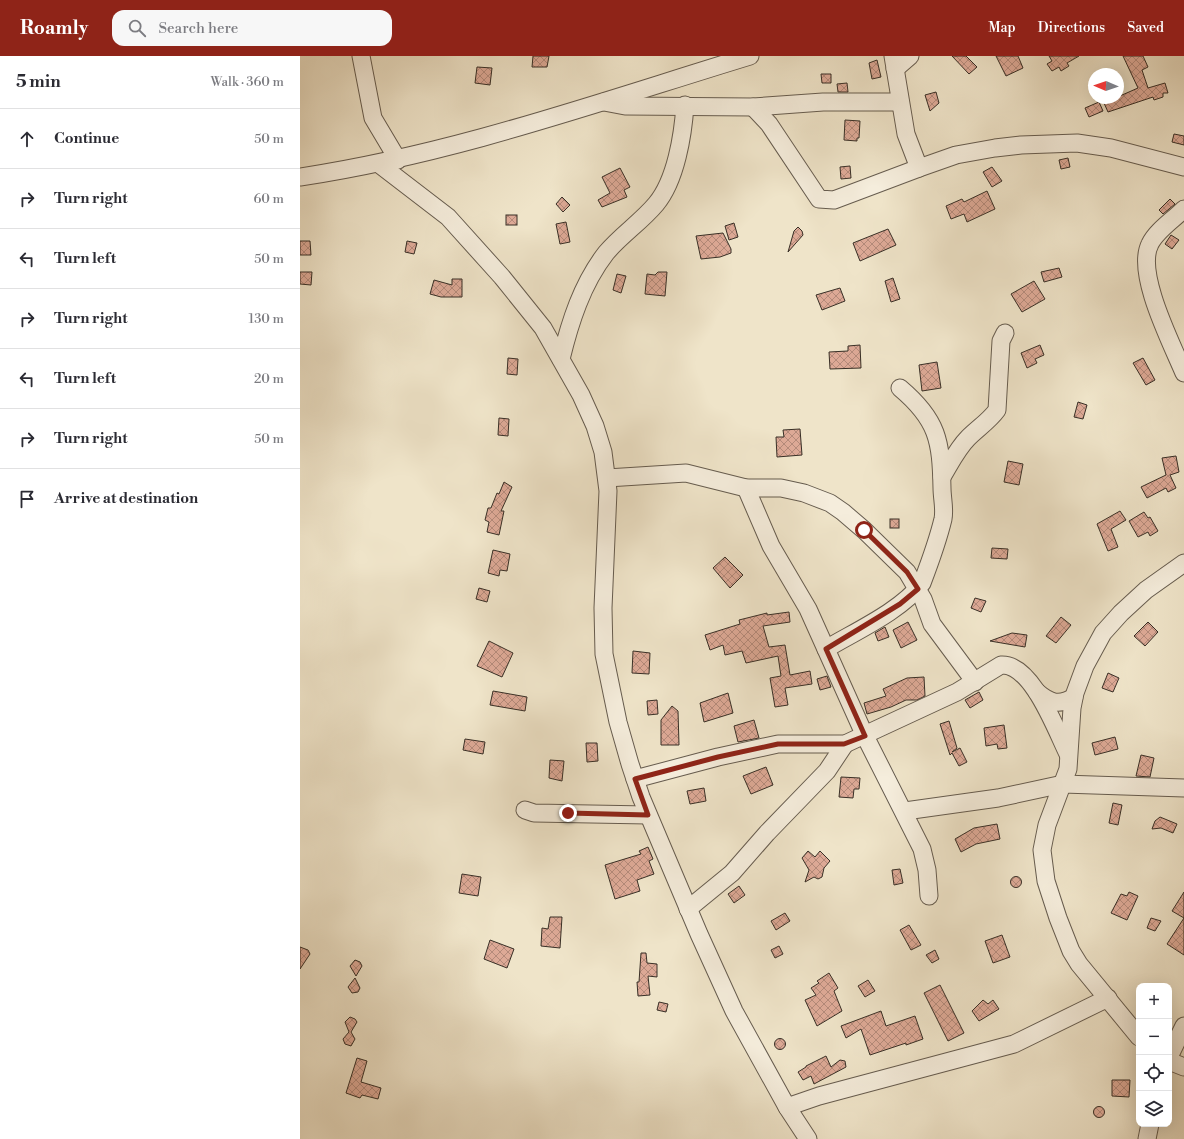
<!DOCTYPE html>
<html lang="en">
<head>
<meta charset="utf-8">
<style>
  :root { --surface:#fff; --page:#f7f7f7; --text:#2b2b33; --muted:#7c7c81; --line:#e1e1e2; --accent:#8f2418 }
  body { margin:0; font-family:"Libre Bodoni",serif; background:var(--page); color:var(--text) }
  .controls { position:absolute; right:12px; bottom:12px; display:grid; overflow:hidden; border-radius:8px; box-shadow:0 4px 16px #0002 }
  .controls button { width:36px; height:36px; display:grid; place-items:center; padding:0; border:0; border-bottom:1px solid var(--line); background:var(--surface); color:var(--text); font:20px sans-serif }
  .compass { position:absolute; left:788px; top:12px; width:36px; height:36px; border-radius:50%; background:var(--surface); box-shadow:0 4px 16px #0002; rotate:272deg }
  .stop { position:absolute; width:12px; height:12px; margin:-9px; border:3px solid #8f2418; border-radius:50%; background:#fff }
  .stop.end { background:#8f2418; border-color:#fff; box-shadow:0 1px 4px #0008 }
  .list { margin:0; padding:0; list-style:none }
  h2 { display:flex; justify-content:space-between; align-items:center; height:52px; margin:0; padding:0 16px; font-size:17px }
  h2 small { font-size:13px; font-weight:400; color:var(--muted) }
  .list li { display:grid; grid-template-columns:26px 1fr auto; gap:12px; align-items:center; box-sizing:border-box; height:60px; padding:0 16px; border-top:1px solid var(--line) }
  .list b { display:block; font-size:15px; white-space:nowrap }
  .list em { font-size:13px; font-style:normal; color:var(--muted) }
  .icon { flex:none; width:22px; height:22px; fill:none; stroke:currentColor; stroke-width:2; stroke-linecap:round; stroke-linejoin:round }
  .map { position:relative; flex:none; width:884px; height:1083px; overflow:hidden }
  header { display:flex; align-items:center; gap:24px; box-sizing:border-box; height:56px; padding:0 20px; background:var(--accent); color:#fff }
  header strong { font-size:19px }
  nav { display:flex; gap:22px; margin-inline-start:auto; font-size:14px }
  .search { width:280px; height:36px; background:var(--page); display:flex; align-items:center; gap:10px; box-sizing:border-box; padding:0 14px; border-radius:12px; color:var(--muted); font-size:15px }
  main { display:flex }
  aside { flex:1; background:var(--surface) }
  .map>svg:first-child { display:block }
  .building { fill:url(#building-cross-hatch); stroke:#382f26 }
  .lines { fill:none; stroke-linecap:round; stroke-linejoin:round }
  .minor-casing { stroke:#665c4f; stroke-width:19 }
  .minor { stroke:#f5eddc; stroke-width:17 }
  .route { stroke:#8f2418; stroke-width:5 }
</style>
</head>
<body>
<header>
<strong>Roamly</strong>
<div class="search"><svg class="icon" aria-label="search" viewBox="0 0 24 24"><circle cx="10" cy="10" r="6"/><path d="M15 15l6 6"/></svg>Search here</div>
<nav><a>Map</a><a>Directions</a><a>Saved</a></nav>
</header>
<main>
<aside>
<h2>5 min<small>Walk · 360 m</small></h2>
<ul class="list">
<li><svg class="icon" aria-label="ahead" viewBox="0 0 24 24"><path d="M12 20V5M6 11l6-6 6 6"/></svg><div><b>Continue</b></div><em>50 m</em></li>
<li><svg class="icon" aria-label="right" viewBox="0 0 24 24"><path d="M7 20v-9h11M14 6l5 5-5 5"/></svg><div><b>Turn right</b></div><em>60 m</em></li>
<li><svg class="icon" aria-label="left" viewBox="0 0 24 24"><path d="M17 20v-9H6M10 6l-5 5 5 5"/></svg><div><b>Turn left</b></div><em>50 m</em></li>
<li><svg class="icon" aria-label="right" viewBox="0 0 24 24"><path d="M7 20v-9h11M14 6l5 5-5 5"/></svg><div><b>Turn right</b></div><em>130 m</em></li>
<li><svg class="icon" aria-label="left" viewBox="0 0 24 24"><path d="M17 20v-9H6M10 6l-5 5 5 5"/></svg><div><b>Turn left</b></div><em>20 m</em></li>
<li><svg class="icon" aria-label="right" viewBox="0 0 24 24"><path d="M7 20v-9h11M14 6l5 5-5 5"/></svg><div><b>Turn right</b></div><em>50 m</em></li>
<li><svg class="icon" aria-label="arrive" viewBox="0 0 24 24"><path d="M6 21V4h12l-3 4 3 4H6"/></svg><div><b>Arrive at destination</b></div></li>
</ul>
</aside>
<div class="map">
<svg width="884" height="1083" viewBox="0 0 884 1083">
  <defs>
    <pattern id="building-cross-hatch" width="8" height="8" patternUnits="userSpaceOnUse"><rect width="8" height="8" fill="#dda996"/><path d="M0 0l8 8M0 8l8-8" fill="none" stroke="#b48a7a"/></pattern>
  </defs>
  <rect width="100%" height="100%" fill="#efe4c9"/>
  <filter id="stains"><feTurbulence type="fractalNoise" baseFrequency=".005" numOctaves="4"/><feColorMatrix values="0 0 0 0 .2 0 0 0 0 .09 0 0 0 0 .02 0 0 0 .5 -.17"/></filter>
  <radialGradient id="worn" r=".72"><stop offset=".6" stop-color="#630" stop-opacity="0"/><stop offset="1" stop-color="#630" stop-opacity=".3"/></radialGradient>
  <!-- building -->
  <g class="building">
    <polygon points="233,0 249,0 247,11 232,11"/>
    <polygon points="652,0 666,0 677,11 669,18"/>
    <polygon points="696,0 718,0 723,12 706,20"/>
    <polygon points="749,0 779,0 767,7 769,10 761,15 759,11 752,15 747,8 752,5"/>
    <polygon points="823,0 843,0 848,11 842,14 848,32 865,27 868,37 863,37 863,41 854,44 853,41 808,56 804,47 838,32"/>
    <polygon points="577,4 581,21 572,23 569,7"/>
    <polygon points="177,11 192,12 190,29 175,27"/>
    <polygon points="521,18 531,18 531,27 522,27"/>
    <polygon points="547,27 548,36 538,36 537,28"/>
    <polygon points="636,36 639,47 630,55 625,39"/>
    <polygon points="799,46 803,55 789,61 785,52"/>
    <polygon points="545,64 560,65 559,82 557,82 557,85 544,84"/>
    <polygon points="874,78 884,80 884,89 872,86"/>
    <polygon points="768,102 770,111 761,113 759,104"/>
    <polygon points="550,110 551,122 541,123 540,111"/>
    <polygon points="692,111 702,125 692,131 683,116"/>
    <polygon points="320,112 330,131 324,134 327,141 302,151 298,144 310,137 302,121"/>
    <polygon points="687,135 695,153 667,166 664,158 651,163 646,150 662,143 664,146"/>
    <polygon points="262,141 270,149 263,156 256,148"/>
    <polygon points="870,143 875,148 863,158 859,154"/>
    <rect x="206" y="159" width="11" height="10"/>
    <polygon points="266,166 270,186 260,188 256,168"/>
    <polygon points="434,167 438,181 429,184 425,170"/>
    <polygon points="498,171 502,175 503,179 488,196 494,175"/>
    <polygon points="588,173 596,189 560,205 553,187"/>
    <polygon points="423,177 431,193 431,197 420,201 401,203 396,180"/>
    <polygon points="871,179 879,184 872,193 865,188"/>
    <polygon points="0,185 10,185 11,199 0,199"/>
    <polygon points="107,185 117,187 114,198 105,196"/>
    <polygon points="759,212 762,221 744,226 741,216"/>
    <polygon points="0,216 12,216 11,229 0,228"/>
    <polygon points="358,216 367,216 365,240 345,238 347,218 355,219"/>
    <polygon points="317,218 326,220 321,237 313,234"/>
    <polygon points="593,222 600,243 591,246 585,225"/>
    <polygon points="152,223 162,223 162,241 141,241 130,238 134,224 152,229"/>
    <polygon points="734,225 745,243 722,256 711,238"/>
    <polygon points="540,232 545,245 522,254 516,239"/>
    <polygon points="560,289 561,312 530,313 529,296 548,295 548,290"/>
    <polygon points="740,289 744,299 735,303 737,307 727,312 721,297"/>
    <polygon points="208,302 218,303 217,319 207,318"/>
    <polygon points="843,302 855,324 846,329 833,307"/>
    <polygon points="637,306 641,332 622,335 619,309"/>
    <polygon points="778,346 787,349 783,363 774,361"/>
    <polygon points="199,362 209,363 208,380 198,379"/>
    <polygon points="500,373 502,399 477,401 476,381 484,381 483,374"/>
    <polygon points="876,400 879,416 870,419 876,432 868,436 866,432 847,442 841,431 866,419 862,402"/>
    <polygon points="708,405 723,408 719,429 704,426"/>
    <polygon points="204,426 212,431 201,455 204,455 199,479 187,476 189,466 185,464 188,452 191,452 197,437 199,438"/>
    <polygon points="820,455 826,464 811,473 818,491 808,495 797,468"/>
    <polygon points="844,456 848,462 850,461 858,475 850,480 848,476 838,481 829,465"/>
    <rect x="590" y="463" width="9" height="9"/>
    <polygon points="692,492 708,493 707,503 691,502"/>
    <polygon points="193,494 210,498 207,515 200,514 199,520 188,517"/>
    <polygon points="425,501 443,519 430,532 413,512"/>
    <polygon points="179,532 190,535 187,546 176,543"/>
    <polygon points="675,542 686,545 681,556 671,552"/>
    <polygon points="489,556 490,566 463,570 469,591 485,589 490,619 510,615 512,628 485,632 488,649 475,651 470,622 481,620 478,600 446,607 442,595 425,599 423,589 410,594 405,579 440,568 439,564 467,557 467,559"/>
    <polygon points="761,561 771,569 756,587 746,580"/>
    <polygon points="608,566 617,584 601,592 593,574"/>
    <polygon points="848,566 858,576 845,590 834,580"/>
    <polygon points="585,571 589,581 578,585 575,577"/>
    <polygon points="712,577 727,579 725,591 690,585"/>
    <polygon points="189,585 213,597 202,621 177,610"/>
    <polygon points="333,595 350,597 349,618 332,617"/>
    <polygon points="808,617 819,622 813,636 802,632"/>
    <polygon points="527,620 531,631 520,634 517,623"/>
    <polygon points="624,621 625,640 617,644 606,644 591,651 567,658 564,647 586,640 583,633 607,622"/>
    <polygon points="193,635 227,641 225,655 190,649"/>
    <polygon points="679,636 683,644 670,652 665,644"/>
    <polygon points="428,637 433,657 404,666 400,647"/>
    <polygon points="357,644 358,658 348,659 347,645"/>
    <polygon points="372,650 378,655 379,689 361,689 361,664"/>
    <polygon points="454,664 459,682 438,686 434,670"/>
    <polygon points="649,665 657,692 652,696 660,692 667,706 659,710 652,697 650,699 640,668"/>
    <polygon points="704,669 707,692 698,693 697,688 686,690 684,672"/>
    <polygon points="815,681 818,693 795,699 792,687"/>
    <polygon points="165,683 185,686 183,698 163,694"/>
    <polygon points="286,687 297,687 298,705 287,706"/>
    <polygon points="841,699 854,702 850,721 836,720"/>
    <polygon points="250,704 264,705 262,725 249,722"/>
    <polygon points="466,711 473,729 451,738 443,720"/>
    <polygon points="541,721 560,722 559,733 554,733 553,742 539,741"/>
    <polygon points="404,732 406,745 390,748 387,735"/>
    <polygon points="813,747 822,749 818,769 809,767"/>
    <polygon points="860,761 877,768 873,777 861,772 852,773 855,765"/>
    <polygon points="697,768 700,783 676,788 661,796 655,783 674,772"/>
    <polygon points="348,791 353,803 349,805 354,818 337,824 340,835 315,843 305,809 341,798 339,795"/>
    <polygon points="508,795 515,801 520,795 530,805 524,812 522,821 518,823 514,821 505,826 509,814 502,802"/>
    <polygon points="600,813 603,827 594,829 592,814"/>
    <polygon points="162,818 181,821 178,840 159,837"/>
    <circle cx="716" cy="826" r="5.5"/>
    <polygon points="439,830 445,839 434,847 428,838"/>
    <polygon points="829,836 838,840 827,864 811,857 821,838 827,840"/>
    <polygon points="884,836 884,862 872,855"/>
    <polygon points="485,857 490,865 476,874 471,865"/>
    <polygon points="250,861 262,861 260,892 241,890 242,872 248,873"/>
    <polygon points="851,862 861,865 855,875 847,872"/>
    <polygon points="884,862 884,899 867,888"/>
    <polygon points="609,869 621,889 611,894 600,874"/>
    <polygon points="702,879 710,901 693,907 685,885"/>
    <polygon points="190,884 214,893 207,912 184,903"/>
    <polygon points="479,890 483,898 475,902 471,894"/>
    <polygon points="0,891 8,894 10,898 0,913"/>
    <polygon points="635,894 639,903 632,907 626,899"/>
    <polygon points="341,897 346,897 347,907 357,908 357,921 348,920 350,939 338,940 337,926 339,926"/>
    <polygon points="55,904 60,906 62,910 56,920 50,910"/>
    <polygon points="529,917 538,932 534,935 542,955 517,970 505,944 516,939 511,932 519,927 517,925"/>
    <polygon points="55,922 60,932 58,936 52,937 48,931"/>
    <polygon points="568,924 575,935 565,941 558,930"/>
    <polygon points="640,929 664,977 648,985 624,937"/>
    <polygon points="683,944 688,948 693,944 699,953 679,965 672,955"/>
    <polygon points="359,946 368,948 366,956 357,954"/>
    <polygon points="581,955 586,970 615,960 623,983 606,989 606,987 570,999 561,973 546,982 541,970"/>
    <polygon points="50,961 55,963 57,966 51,976 55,983 51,990 45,988 43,983 49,976 45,966"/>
    <circle cx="480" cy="988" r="5.5"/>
    <polygon points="526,1000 531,1011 540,1004 545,1005 546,1011 514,1028 511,1020 503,1024 498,1016 506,1011 506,1010"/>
    <polygon points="57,1002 67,1005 61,1026 81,1032 78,1043 62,1039 60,1042 46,1037"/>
    <polygon points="812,1024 830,1024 829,1041 812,1040"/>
    <circle cx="799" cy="1056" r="5.5"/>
  </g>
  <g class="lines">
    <defs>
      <g id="minor">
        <polyline points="61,0 73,62 98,104"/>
        <polyline points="593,0 606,78 619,112 656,99 695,92 721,89 777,87 811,92 884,111"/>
        <polyline points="595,13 610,0"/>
        <polyline points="304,46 325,50 453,51 523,46 600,46"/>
        <polyline points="453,51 469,68 519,143 534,144 619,112"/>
        <polyline points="79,108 148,161 202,221 243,272 281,339 295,370 303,396 308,435 303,552 304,598 318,666 330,708 341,741 399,878 434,955 487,1051 508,1083"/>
        <path d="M0 121C154 98 302 45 450 0"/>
        <path d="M884 153C873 164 856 175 850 188 835 217 872 288 884 317"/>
        <path d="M261 303C270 266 282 228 306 197 321 179 341 166 356 148 376 124 383 79 385 49"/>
        <path d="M642 421C650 408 657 393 668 382 678 372 689 365 697 354L701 285 705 277"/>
        <polyline points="307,422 386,417 446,432 481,432 504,437 530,447 543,456 564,474 607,516 623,543 632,568 675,626"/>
        <polyline points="446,432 471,490 508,553 565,680 622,793 627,814 629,840"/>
        <path d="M526 593C556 575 601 555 622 527 630 506 638 484 643 463 645 453 642 442 642 432 641 385 638 364 600 332"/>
        <path d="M737 636C750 647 759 650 774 641"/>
        <path d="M335 723 418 701 478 688H545L657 636 701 609C732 607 756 674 768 698"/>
        <polyline points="225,754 234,757 348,759"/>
        <polyline points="605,755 698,742 763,728 884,732"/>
        <polyline points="388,853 432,817 467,777 527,715 545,688"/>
        <polyline points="839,981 779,908 771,895 758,862 746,825 742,794 747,769 768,713 772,652 775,637 785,610 803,577 821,557 846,534 884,507"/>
        <polyline points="869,1001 884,970"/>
        <polyline points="869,1005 884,1011"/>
        <polyline points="487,1051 519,1040 714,988 808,942"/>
        <polyline points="847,1083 850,1068"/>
      </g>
    </defs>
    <!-- minor casing -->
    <use href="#minor" class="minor-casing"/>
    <!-- minor -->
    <use href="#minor" class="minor"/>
  </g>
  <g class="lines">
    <!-- route -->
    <polyline class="route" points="268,757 348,759 335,723 418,701 478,688 544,688 565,680 526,593 600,548 618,533 607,516 564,474"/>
  </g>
  <rect width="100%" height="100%" filter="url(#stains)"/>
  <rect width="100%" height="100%" fill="url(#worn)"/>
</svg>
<div class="controls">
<button>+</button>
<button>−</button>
<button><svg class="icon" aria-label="locate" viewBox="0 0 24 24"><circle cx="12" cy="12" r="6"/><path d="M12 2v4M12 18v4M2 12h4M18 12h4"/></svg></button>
<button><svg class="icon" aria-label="layers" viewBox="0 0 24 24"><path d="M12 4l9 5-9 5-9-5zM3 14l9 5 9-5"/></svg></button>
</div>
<svg class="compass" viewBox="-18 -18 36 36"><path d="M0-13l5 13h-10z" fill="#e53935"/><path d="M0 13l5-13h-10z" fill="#7c7c81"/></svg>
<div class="stop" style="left:564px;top:474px"></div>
<div class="stop end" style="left:268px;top:757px"></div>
</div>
</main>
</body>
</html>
